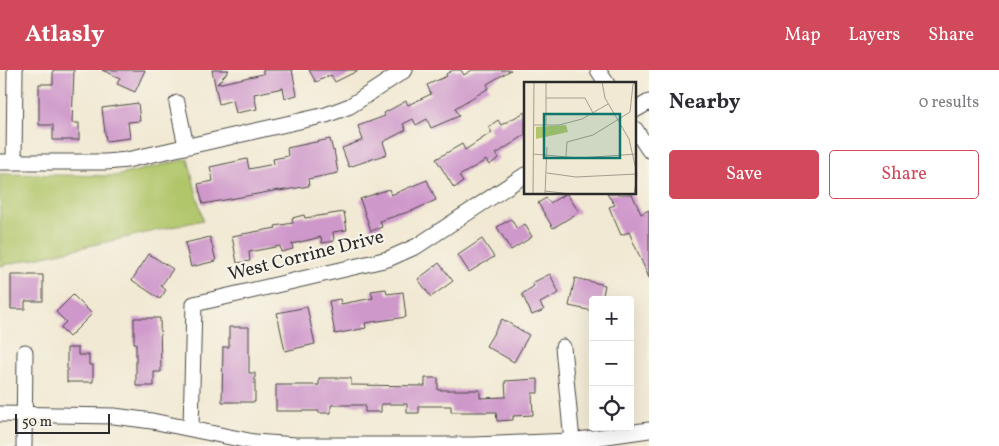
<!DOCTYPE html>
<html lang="en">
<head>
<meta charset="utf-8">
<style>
  :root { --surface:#fff; --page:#f2f2f3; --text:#2b2b33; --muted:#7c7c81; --line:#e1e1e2; --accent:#d1495b }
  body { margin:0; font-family:Vollkorn,serif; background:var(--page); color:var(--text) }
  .controls { position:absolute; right:15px; bottom:15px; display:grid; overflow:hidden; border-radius:5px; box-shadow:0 5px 20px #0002 }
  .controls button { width:45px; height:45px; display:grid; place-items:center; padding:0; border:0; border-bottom:1px solid var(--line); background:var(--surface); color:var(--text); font:25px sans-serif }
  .scale { position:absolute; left:15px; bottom:12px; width:95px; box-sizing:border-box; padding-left:5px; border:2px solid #2b2b2b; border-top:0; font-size:14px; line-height:18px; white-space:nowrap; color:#2b2b2b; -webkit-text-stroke:4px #f7f3e8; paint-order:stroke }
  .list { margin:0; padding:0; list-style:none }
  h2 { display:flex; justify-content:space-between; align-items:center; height:65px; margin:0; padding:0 20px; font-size:21px }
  h2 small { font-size:16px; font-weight:400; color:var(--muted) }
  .actions { display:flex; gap:10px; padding:15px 20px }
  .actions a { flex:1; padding:11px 0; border:1px solid var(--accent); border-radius:5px; text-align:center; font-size:18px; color:var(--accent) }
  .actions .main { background:var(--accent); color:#fff }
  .icon { flex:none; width:28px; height:28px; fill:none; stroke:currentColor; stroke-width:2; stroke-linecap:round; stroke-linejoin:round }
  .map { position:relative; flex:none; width:649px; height:376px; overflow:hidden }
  header { display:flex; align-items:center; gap:30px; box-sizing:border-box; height:70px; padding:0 25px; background:var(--accent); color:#fff }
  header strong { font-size:24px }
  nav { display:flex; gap:28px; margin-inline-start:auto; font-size:18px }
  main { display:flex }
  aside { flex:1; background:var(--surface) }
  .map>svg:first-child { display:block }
  .green { fill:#b1c66b; stroke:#6e784b }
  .building { fill:#cf98cb }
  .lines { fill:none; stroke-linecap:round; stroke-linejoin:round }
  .minor-casing { stroke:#494844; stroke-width:17 }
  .minor { stroke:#fff; stroke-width:15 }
  .labels { text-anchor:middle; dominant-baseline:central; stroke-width:4.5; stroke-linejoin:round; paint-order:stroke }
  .street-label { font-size:19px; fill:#2b2b2b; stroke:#f7f3e8 }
  .inset-road { fill:none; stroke:#a29d90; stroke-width:1 }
  .view { fill:#0f766e; fill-opacity:0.15; stroke:#0f766e; stroke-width:2.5 }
  .inset-edge { fill:none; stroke:#2b2b2b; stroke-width:2.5 }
</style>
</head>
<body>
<header>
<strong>Atlasly</strong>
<nav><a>Map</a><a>Layers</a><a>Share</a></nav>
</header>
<main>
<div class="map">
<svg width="649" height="376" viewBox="0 0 649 376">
  <rect width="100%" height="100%" fill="#f7f3e8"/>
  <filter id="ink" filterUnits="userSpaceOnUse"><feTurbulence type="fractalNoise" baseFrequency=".02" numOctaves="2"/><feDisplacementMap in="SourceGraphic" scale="10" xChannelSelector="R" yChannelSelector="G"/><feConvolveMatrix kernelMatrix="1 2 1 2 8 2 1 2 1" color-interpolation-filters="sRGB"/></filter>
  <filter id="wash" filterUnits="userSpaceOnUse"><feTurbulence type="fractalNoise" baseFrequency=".0096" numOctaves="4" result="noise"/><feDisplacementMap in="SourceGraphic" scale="20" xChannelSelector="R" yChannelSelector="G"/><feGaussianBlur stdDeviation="1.12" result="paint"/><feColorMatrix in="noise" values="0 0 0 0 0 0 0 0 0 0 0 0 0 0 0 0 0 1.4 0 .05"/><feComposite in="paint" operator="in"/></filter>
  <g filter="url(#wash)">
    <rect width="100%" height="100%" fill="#f1e9d3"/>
    <!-- green -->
    <polygon class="green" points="188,89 203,150 0,196 0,104 115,106"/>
    <g id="blocks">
      <!-- building -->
      <g class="building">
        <polygon points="53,0 74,0 72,53 79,53 79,70 53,70 53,55 39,55 39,14 53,14"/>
        <polygon points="102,0 145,0 135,22 117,14 120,8"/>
        <polygon points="212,0 229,0 217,14 263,4 263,0 292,0 297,25 285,28 283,18 254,24 257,39 236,43 233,30 219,34"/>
        <polygon points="309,0 359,0 335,12 331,5 316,12"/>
        <polygon points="453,0 461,0 464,5 472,0 511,0 487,14 489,18 455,38 459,46 431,58 427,49 416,55 413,49 403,54 406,60 383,72 387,84 349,97 342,78 363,70 358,56 385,46 384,43 406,31 408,35 431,24 427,15 447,6 446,4"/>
        <polygon points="138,33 140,51 128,52 130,68 106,71 102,38"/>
        <polygon points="525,42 525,65 496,84 499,88 489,95 486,90 459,106 463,112 454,118 436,89 462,74 465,80 492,62 488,57 498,50 501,55"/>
        <polygon points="330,69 333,81 334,80 338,103 308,109 309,116 279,121 279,120 203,134 198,114 213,111 210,97 247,89 249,99 274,94 273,89 288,86 287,78"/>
        <polygon points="427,110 436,130 414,140 380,151 382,157 371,161 360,129 389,119 391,125"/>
        <polygon points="565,124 567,124 579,142 553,158 538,133 546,128 550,133"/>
        <polygon points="607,124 632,124 641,144 649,140 649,208 629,162 621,165 609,137 615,135"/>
        <polygon points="344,142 347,160 333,162 334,171 322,173 321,167 292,174 293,179 281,182 280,176 249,182 250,191 237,193 232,166 276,158 275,156 293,153 292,148 304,145 305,148"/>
        <polygon points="511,149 517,159 525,154 532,167 511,180 497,157"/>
        <polygon points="210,167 216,191 191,197 185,173"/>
        <polygon points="482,169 494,187 469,202 458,185"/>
        <polygon points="149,184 173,199 161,216 166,220 160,229 132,210"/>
        <polygon points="439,193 453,211 431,227 418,209"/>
        <polygon points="550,204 559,223 540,233 544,240 532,245 522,224 534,216 532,213"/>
        <polygon points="11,205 43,205 43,231 25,231 25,239 11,239"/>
        <polygon points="575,208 605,215 602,230 593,230 593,241 569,236"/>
        <polygon points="386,219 387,224 403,222 406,247 365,253 366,258 335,264 329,231 340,229 341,234 373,228 371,221"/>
        <polygon points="73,225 92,244 69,267 60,258 66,252 56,242"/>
        <polygon points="307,237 315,274 285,281 277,243"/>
        <polygon points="134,248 160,248 161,302 154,302 154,316 136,316 136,273 134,273"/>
        <polygon points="502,249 529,265 514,292 486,276"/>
        <polygon points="229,257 249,257 249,303 255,303 255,332 222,332 223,277 229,277"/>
        <polygon points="67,278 78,278 78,285 89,285 89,295 93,295 93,312 67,312"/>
        <polygon points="319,308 351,308 351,315 425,316 425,308 438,308 438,320 480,320 480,328 506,327 505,311 538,309 538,323 532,323 533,345 513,346 513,350 497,351 496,342 451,342 451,336 419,336 419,343 407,343 407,334 381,334 381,342 365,342 365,335 331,335 331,343 319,343 319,341 276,341 276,315 319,315"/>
      </g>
    </g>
  </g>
  <g filter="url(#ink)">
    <use href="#blocks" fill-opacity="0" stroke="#494844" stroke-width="1"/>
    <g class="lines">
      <defs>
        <g id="minor">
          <polyline points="598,0 607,14"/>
          <polyline points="177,33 186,76"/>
          <polyline points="635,40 649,32"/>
          <polyline points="635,59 649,80"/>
          <polyline points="0,92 106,92 127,90 326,45 350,36 405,0"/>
          <polyline points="14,92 15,0"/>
          <polyline points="563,277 572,371"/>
          <polyline points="0,344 114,346 152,351 254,372 296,375 474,375 572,371 649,360"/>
          <polyline points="191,358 194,234 388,189 417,176 525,105"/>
          <polyline points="24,376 25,282"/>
        </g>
      </defs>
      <!-- minor casing -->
      <use href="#minor" class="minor-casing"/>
      <!-- minor -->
      <use href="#minor" class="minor"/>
    </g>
  </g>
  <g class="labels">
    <!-- street labels -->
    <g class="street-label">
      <text transform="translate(306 186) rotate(-14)">West Corrine Drive</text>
    </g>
  </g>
  <!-- overview -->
  <g transform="translate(524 12)">
    <rect width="112" height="112" fill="#f1e9d3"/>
    <path d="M42 43 44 50 12 57V45Z" fill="#b1c66b"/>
    <path class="inset-road" d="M78 0 81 16 105 57 113 92M22 16H61L69 31M106 30 109 2 113 1M10 43H35L58 37 84 22M22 43V0M9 72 55 76 113 72M42 74 43 60 69 53 106 30M23 91 52 95 113 92M21 109 47 112M9 112 10 0M21 112 23 65M110 112 113 93"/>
    <path class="view" d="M20 32H96V76H20Z"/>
    <rect width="112" height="112" class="inset-edge"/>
  </g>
</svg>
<div class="controls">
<button>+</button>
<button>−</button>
<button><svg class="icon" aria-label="locate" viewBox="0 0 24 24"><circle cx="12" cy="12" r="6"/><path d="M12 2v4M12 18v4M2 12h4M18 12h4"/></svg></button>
</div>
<div class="scale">50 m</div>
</div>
<aside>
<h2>Nearby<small>0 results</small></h2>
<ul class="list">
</ul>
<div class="actions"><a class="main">Save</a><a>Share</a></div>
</aside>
</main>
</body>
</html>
